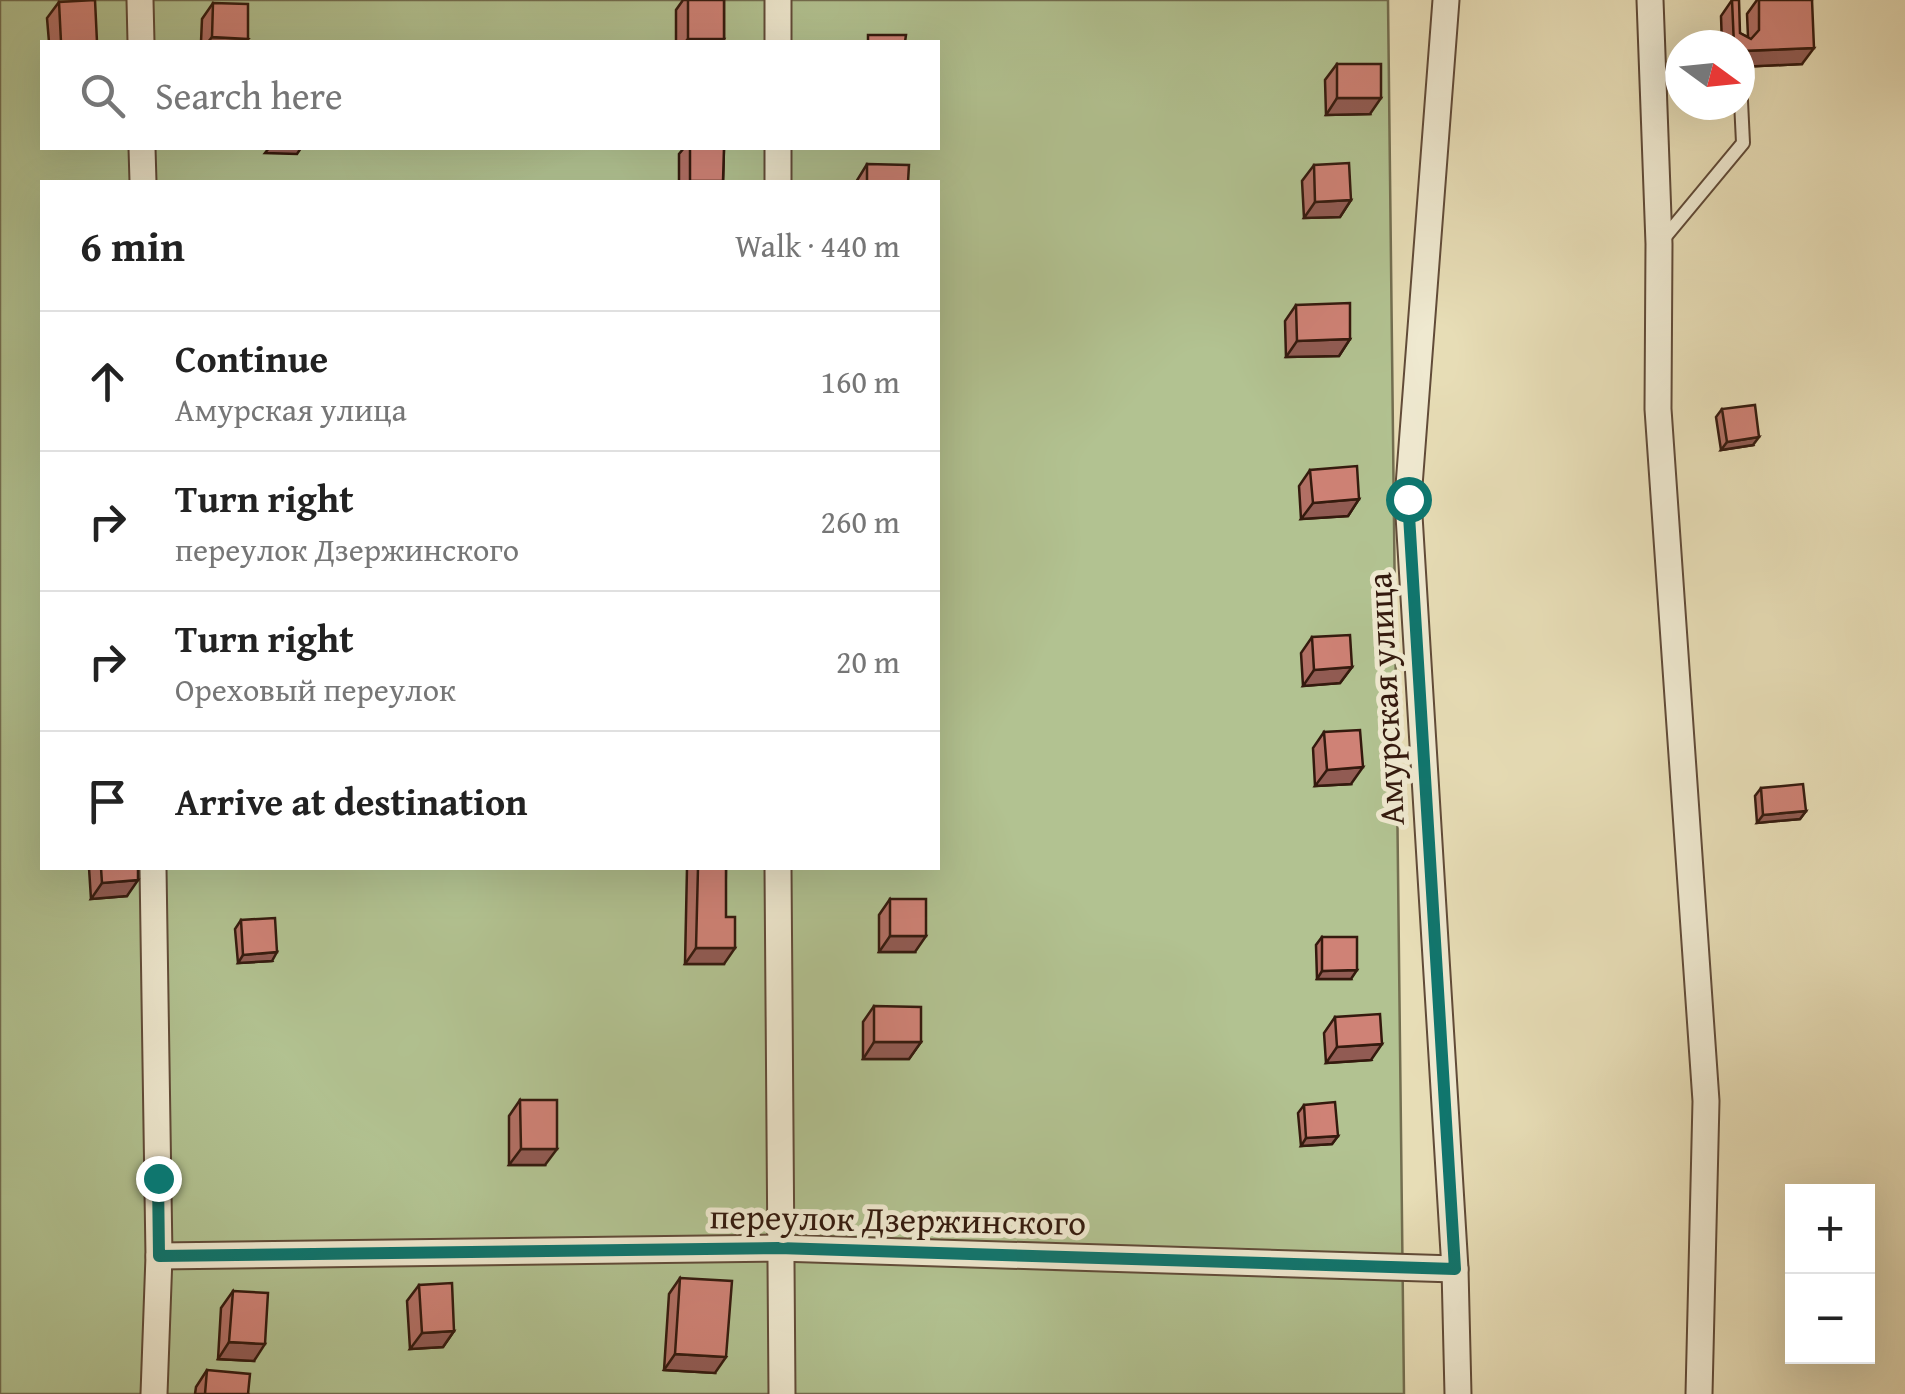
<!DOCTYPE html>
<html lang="en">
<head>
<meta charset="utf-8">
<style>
  :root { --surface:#fff; --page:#f2f2f2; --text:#222; --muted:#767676; --line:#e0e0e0 }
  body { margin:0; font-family:"Gentium Book Plus",serif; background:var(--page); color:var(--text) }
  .controls { position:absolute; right:30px; bottom:30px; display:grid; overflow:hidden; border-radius:0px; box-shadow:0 10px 40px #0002 }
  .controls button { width:90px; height:90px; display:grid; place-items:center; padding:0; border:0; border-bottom:2px solid var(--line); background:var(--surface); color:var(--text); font:50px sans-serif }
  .compass { position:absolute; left:1665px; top:30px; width:90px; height:90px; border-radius:50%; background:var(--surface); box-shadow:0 10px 40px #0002; rotate:105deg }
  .stop { position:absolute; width:30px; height:30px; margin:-22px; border:8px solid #0f766e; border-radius:50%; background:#fff }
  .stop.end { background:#0f766e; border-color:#fff; box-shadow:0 2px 10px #0008 }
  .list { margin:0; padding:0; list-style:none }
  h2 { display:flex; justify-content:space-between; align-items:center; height:130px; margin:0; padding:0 40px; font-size:42px }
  h2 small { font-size:32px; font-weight:400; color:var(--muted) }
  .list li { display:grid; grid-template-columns:65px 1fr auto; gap:30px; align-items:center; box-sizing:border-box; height:140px; padding:0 40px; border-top:2px solid var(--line) }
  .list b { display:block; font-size:38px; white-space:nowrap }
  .list p { margin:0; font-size:32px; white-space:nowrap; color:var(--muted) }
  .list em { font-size:32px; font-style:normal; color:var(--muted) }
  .icon { flex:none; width:55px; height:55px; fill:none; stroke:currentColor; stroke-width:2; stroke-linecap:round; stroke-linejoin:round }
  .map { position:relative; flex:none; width:1905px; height:1394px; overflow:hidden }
  .search { position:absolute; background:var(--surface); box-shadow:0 10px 40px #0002; left:40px; top:40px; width:900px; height:110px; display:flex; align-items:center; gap:25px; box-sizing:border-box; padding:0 35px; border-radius:0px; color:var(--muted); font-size:38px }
  .panel { position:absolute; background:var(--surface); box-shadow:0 10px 40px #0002; left:40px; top:180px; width:900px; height:690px; border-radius:0px }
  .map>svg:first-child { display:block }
  .green { fill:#b2c291; stroke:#736e50; stroke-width:2.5; fill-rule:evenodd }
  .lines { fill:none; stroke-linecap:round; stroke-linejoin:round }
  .lane-casing { stroke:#614b38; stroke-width:16 }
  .street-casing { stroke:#614b38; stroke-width:29 }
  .lane { stroke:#efe9d0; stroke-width:12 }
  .street { stroke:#efe9d0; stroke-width:25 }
  .wall { fill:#b27065; stroke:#341a0e; stroke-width:2.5 }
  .shaded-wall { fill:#915b53; stroke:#341a0e; stroke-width:2.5 }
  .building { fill:#cf8276; stroke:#341a0e; stroke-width:2.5 }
  .route { stroke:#0f766e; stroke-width:12 }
  .labels { text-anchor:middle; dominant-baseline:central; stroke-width:10; stroke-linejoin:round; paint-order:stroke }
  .street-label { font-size:35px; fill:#341a0e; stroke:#efe9d0 }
</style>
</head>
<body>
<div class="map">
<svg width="1905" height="1394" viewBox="0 0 1905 1394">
  <rect width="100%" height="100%" fill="#e7ddb6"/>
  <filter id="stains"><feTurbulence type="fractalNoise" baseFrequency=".002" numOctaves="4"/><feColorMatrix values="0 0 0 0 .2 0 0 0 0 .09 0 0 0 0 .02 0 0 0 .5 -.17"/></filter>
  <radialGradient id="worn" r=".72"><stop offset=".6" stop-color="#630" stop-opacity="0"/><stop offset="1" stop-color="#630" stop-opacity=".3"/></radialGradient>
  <!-- green -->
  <path class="green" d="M0 0H1388L1404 1394H0ZM42 42H938V148H42ZM42 182H938V868H42Z"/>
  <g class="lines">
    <defs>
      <polyline id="lane" points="1660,243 1743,143 1740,80"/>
      <g id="street">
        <polyline points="140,0 141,42"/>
        <polyline points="778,0 778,42"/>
        <polyline points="1446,0 1408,499 1455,1269 1458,1394"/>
        <polyline points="1650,0 1659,244 1658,409 1706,1101 1699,1394"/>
        <polyline points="142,148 143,182"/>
        <polyline points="778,148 778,182"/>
        <polyline points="153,868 159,1256 154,1394"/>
        <polyline points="778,868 782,1394"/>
        <polyline points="159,1256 779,1248 1455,1269"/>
      </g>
    </defs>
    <!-- lane casing -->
    <use href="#lane" class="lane-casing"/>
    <!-- street casing -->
    <use href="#street" class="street-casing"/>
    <!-- lane -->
    <use href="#lane" class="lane"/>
    <!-- street -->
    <use href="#street" class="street"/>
  </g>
  <!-- wall -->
  <g class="wall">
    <polygon points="683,0 724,0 724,39 722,42 676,42 676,10"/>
    <polygon points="1732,0 1740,33 1748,37 1747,14 1757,0 1812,0 1802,64 1740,67 1740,45 1722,45 1721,16"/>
    <polygon points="59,2 97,42 49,42 47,18"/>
    <polygon points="213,3 245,42 201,42 202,19"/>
    <polygon points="1337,64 1370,114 1326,115 1325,80"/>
    <polygon points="684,148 724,148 723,182 679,182 679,154"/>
    <polygon points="867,164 908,182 856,182"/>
    <polygon points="1314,165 1351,200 1340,217 1304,218 1302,181"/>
    <polygon points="1296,305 1350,339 1339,356 1286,357 1285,321"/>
    <polygon points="1722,409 1753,445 1721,450 1716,417"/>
    <polygon points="1310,470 1359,499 1348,516 1301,519 1299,486"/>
    <polygon points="1312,637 1352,667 1340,683 1303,686 1301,653"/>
    <polygon points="1324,732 1351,784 1315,786 1313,748"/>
    <polygon points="1761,788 1806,811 1800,819 1757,823 1755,796"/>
    <polygon points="89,868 138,868 127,896 91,899"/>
    <polygon points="687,868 726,868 724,964 685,964"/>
    <polygon points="890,899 915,952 879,952 879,915"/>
    <polygon points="241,920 272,961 238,963 235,929"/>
    <polygon points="1322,937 1351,979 1317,979 1316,945"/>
    <polygon points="874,1006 921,1042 909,1059 863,1059 863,1022"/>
    <polygon points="1335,1017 1371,1060 1326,1063 1324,1033"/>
    <polygon points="520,1100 545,1165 509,1165 509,1116"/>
    <polygon points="1304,1105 1338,1136 1332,1144 1301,1146 1298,1113"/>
    <polygon points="680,1278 715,1373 664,1370 669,1294"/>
    <polygon points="419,1285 454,1331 443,1347 410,1349 407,1301"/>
    <polygon points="233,1291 254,1361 218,1359 221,1308"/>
    <polygon points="207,1370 248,1394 195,1394 196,1387"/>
  </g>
  <!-- shaded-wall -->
  <g class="shaded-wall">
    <polygon points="212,37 248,39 245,42 208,42"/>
    <polygon points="688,39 724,39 722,42 685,42"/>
    <polygon points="1814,48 1802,64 1740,67 1740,51"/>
    <polygon points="1337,98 1381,98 1370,114 1326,115"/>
    <polygon points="269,148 301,148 297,154 265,153"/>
    <polygon points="1351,200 1340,217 1304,218 1315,202"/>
    <polygon points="1350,339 1339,356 1286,357 1297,341"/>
    <polygon points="1759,437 1753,445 1721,450 1727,442"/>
    <polygon points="1359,499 1348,516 1301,519 1313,503"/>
    <polygon points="1352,667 1340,683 1303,686 1314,670"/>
    <polygon points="1363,767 1351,784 1315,786 1327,770"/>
    <polygon points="1806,811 1800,819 1757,823 1763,815"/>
    <polygon points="138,880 127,896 91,899 102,883"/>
    <polygon points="890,936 926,936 915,952 879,952"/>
    <polygon points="696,948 735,948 724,964 685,964"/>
    <polygon points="277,952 272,961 238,963 243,955"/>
    <polygon points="1357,970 1351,979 1317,979 1322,971"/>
    <polygon points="874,1042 921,1042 909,1059 863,1059"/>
    <polygon points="1382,1044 1371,1060 1326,1063 1337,1047"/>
    <polygon points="1338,1136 1332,1144 1301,1146 1306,1138"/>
    <polygon points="521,1149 557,1149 545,1165 509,1165"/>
    <polygon points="454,1331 443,1347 410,1349 422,1333"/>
    <polygon points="229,1342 265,1344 254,1361 218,1359"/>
    <polygon points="675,1354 726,1357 715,1373 664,1370"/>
  </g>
  <!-- building -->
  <g class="building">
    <polygon points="95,0 97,42 61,42 59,2"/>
    <rect x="688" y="0" width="36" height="39"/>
    <polygon points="1732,0 1739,0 1740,33 1751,39 1759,30 1759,0 1812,0 1814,48 1740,51 1740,45 1734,45"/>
    <polygon points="213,3 248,4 248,39 212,37"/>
    <polygon points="868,35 906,35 905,42 868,42"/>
    <rect x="1337" y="64" width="44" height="34"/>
    <polygon points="690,148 724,148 723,181 690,181"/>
    <polygon points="1349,163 1351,200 1315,202 1314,165"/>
    <polygon points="867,164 909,165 908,182 867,182"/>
    <polygon points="1350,303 1350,339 1297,341 1296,305"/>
    <polygon points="1755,405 1759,437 1727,442 1722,409"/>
    <polygon points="1357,466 1359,499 1313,503 1310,470"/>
    <polygon points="1350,635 1352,667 1314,670 1312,637"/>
    <polygon points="1360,730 1363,767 1327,770 1324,732"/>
    <polygon points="1803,784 1806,811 1763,815 1761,788"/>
    <polygon points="101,868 138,868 138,880 102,883"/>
    <polygon points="698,868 726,868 726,917 735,917 735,948 696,948"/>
    <rect x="890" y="899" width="36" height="37"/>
    <polygon points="275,918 277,952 243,955 241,920"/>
    <polygon points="1322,937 1357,937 1357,970 1322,971"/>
    <polygon points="874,1006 921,1007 921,1042 874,1042"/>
    <polygon points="1380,1014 1382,1044 1337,1047 1335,1017"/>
    <polygon points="520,1100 557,1100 557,1149 521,1149"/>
    <polygon points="1335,1102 1338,1136 1306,1138 1304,1105"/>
    <polygon points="680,1278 732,1281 726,1357 675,1354"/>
    <polygon points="452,1283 454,1331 422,1333 419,1285"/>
    <polygon points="233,1291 268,1293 265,1344 229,1342"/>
    <polygon points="207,1370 250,1374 248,1394 205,1394"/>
  </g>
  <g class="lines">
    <!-- route -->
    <polyline class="route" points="158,1178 159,1256 778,1248 1455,1269 1408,499"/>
  </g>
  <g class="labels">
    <!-- street labels -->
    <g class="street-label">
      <text transform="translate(1385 699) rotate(-93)">Амурская улица</text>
      <text transform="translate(898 1219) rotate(1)">переулок Дзержинского</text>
    </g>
  </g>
  <rect width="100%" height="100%" filter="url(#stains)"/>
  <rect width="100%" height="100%" fill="url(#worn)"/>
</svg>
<div class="controls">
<button>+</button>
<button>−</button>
</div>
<svg class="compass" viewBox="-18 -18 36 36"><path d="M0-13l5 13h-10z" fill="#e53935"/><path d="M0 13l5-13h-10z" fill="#767676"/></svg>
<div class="stop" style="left:1408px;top:499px"></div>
<div class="stop end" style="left:158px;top:1178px"></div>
<div class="search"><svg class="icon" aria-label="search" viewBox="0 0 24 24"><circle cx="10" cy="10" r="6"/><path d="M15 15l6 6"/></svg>Search here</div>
<section class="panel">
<h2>6 min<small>Walk · 440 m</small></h2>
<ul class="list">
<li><svg class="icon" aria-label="ahead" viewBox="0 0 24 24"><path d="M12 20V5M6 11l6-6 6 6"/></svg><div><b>Continue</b><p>Амурская улица</p></div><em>160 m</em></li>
<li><svg class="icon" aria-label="right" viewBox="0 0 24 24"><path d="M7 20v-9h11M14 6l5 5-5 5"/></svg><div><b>Turn right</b><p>переулок Дзержинского</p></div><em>260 m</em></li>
<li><svg class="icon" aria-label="right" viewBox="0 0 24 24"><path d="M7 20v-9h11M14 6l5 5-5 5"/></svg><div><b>Turn right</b><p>Ореховый переулок</p></div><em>20 m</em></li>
<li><svg class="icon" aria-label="arrive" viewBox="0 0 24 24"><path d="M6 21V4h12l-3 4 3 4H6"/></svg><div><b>Arrive at destination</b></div></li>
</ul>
</section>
</div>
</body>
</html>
